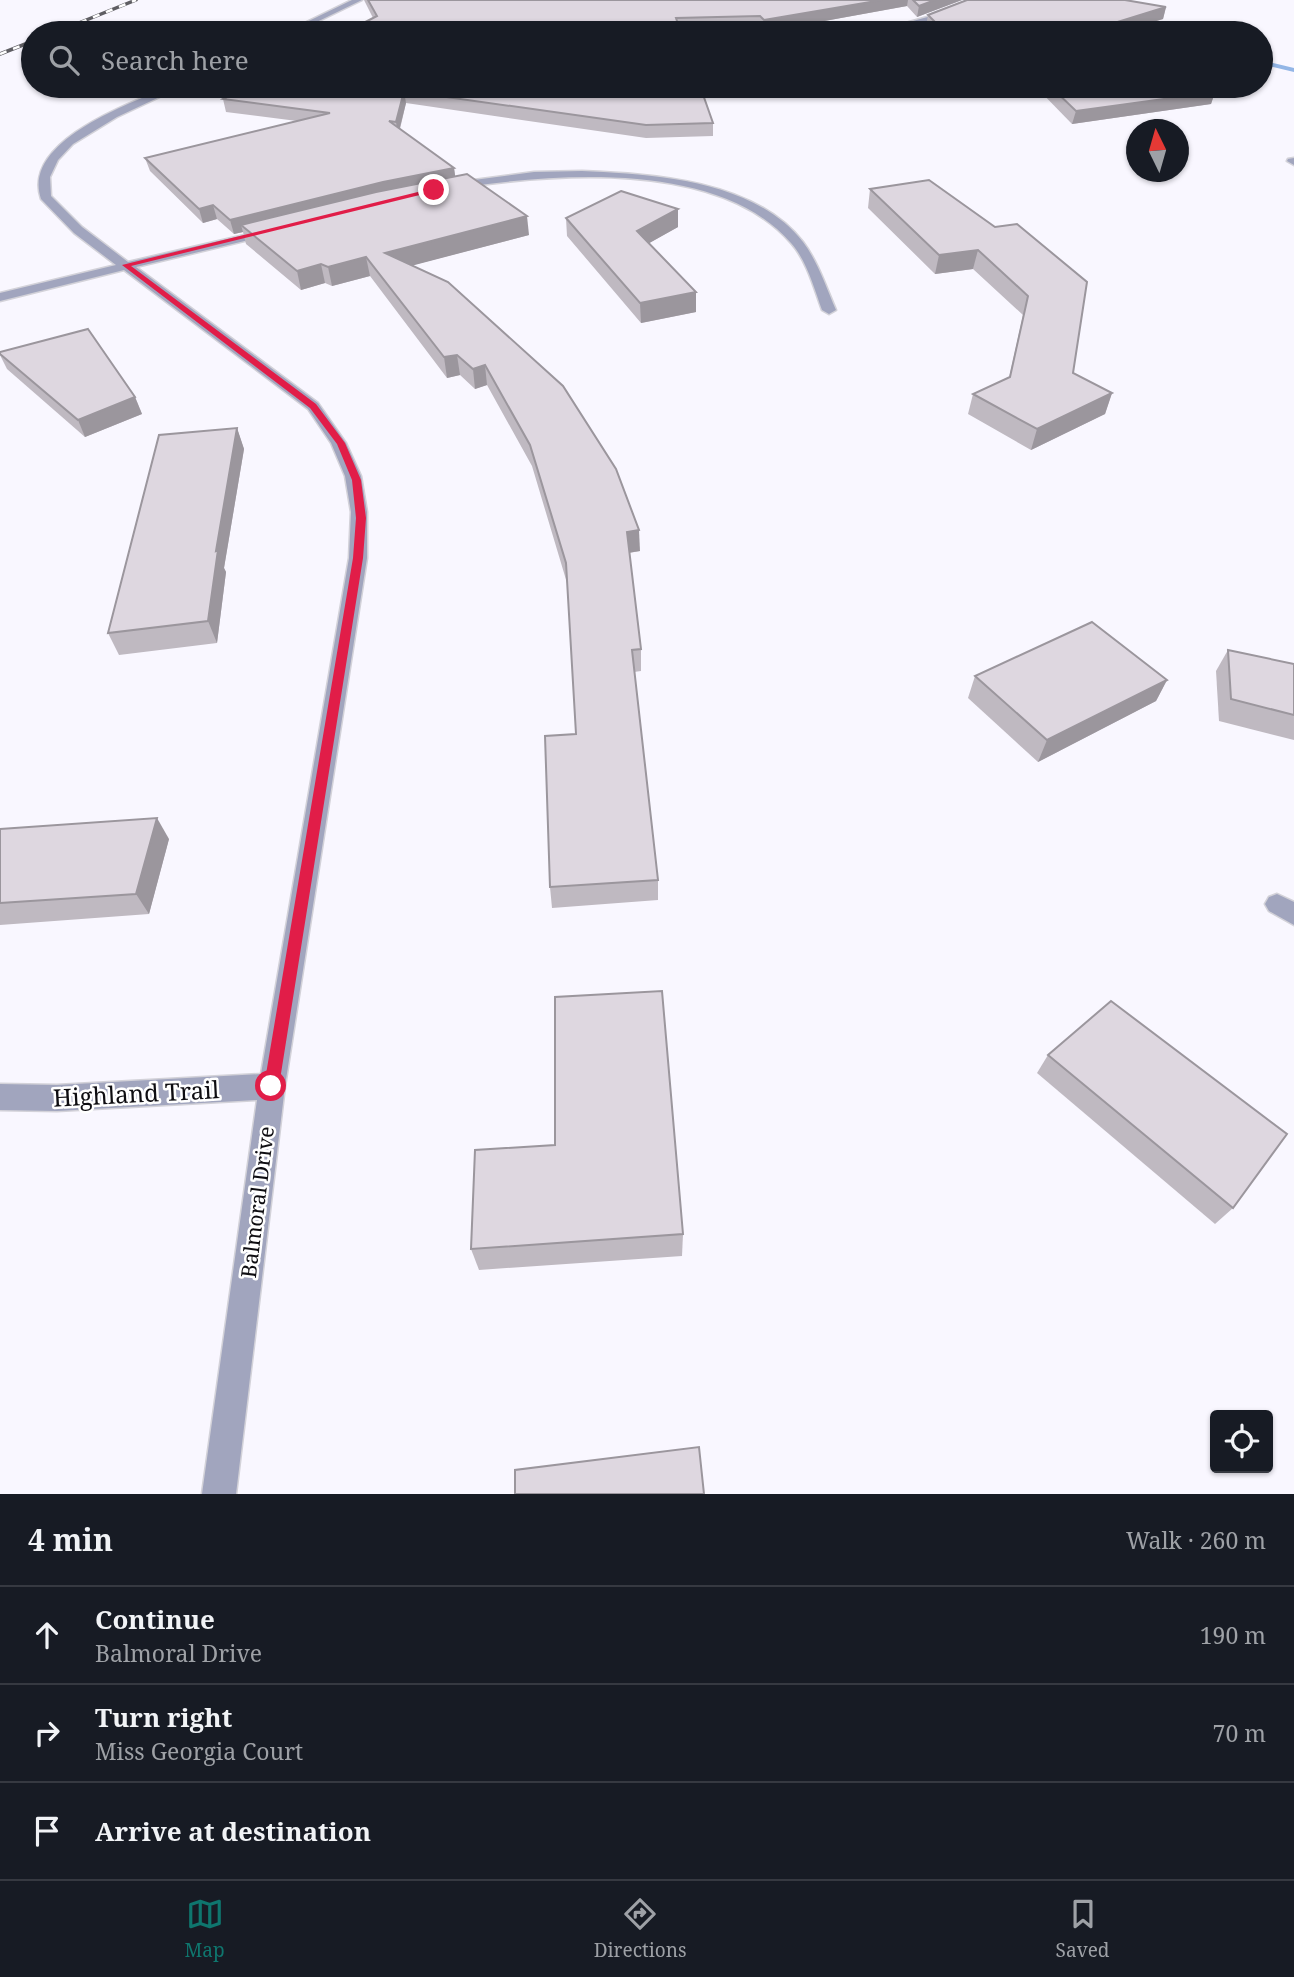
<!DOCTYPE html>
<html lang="en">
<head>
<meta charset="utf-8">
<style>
  :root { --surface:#171b24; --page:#20242c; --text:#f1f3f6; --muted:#9ea1a6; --line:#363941; --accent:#0f766e }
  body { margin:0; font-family:"Noto Serif",serif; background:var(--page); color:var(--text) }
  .controls { position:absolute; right:21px; bottom:21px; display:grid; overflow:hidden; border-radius:7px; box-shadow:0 2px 5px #0004 }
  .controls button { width:63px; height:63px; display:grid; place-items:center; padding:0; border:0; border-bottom:2px solid var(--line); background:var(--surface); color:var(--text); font:35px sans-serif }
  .compass { position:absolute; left:1126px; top:119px; width:63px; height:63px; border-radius:50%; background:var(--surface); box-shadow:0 2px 5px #0004; rotate:355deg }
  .stop { position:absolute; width:21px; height:21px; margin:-16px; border:5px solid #e11d48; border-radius:50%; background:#fff }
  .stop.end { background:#e11d48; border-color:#fff; box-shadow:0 2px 7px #0008 }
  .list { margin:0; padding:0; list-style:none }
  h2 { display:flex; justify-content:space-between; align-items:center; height:91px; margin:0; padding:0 28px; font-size:30px }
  h2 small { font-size:23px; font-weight:400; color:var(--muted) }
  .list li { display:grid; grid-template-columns:46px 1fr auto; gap:21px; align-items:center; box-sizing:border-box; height:98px; padding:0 28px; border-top:2px solid var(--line) }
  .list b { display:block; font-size:26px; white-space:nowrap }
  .list p { margin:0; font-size:23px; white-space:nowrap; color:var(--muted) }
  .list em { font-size:23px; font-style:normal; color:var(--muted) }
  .icon { flex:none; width:38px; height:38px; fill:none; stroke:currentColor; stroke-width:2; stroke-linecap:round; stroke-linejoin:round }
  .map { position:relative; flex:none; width:1294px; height:1494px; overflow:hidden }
  .search { position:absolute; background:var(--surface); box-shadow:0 2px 5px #0004; left:21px; right:21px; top:21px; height:77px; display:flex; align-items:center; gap:18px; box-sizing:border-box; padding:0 24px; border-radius:38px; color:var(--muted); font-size:26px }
  .sheet { height:385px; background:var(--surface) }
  nav { display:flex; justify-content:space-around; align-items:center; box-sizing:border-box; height:98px; border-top:2px solid var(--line); background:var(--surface); font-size:19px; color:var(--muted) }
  nav a { display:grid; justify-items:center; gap:4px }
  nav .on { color:var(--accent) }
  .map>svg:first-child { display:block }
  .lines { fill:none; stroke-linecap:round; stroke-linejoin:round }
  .stream { fill:#93b6e6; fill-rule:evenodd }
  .minor-casing { stroke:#d3d2d9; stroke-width:3 }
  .minor { fill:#a1a5be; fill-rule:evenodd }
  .rail-casing { stroke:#5f5e63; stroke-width:3.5 }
  .rail { stroke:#fff; stroke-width:2.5; stroke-dasharray:7; stroke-linecap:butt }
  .wall { fill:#bfb9c1 }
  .shaded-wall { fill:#9b969d }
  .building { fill:#ded7e0; stroke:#9b969d; stroke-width:2 }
  .route { fill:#e11d48 }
  .labels { text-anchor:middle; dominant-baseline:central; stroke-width:5; stroke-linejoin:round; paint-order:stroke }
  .street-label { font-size:21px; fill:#0e0d11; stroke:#fff }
  .near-street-label { font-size:24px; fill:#0e0d11; stroke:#fff }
</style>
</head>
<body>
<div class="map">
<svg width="1294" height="1494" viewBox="0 0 1294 1494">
  <rect width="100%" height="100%" fill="#f9f7ff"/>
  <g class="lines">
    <!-- stream -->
    <g class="stream">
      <path d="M1093 0H1099L1097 9 1114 22 1153 33C1130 34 1107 25 1090 10Z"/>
      <polygon points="1261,60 1294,68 1294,72 1261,64"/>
    </g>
    <defs>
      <g id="minor">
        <polygon points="352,0 362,0 294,33 284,33"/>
        <path d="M969 0H980C955 17 900 34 870 33L931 16Z"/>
        <path d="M171 86H183L117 117 73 144 58 160 50 177 51 196 82 227 128 262 274 228V234L136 267 318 403 346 443 361 476 367 512V558L285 1086 236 1494H202L257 1100 57 1111 0 1110V1084L57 1085 261 1074 349 558 351 512 345 476 331 443 308 409 124 270 0 301V293L116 265 74 233 41 199C21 141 131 103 171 86Z"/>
        <polygon points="1294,158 1294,165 1287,161 1288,159"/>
        <path d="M582 171C653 174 755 180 803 242 818 262 826 287 836 310L829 314 822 310C814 288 807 261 791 243 717 158 550 174 451 189L445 186 451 183 534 172Z"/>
        <polygon points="1277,894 1294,902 1294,925 1269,911 1265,904 1269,897"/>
      </g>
    </defs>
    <!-- minor casing -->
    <use href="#minor" class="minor-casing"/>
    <!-- minor -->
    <use href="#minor" class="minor"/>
    <defs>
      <g id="rail">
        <polyline points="54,33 136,0"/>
        <polyline points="0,54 33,41"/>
      </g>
    </defs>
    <!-- rail casing -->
    <use href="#rail" class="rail-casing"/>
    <!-- rail -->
    <use href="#rail" class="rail"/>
  </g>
  <!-- wall -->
  <g class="wall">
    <polygon points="364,0 962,0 917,17 907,6 764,32 759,27 680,29 373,18"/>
    <polygon points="1166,7 1163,19 1116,33 933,33 926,26 928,15"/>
    <polygon points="247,86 700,86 713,123 713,136 646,138 406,103 400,129 454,168 455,176 529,235 413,265 640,551 629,553 641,649 641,671 634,672 658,880 658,900 552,908 550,887 576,734 567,583 532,466 487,385 475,389 460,375 447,378 370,276 332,286 325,283 301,290 246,244 243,232 234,234 217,219 203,223 150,171 145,158 297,121 226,112 223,99"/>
    <polygon points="1035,86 1203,86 1215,92 1211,104 1072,124"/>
    <polygon points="870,189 995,227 1073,373 1112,393 1105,414 1031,450 968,414 973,394 1009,378 1023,315 973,269 935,274 868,208"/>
    <polygon points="678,209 678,227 649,243 696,312 641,323 567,236 566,218"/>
    <polygon points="0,352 135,397 142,414 85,437 7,369 0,355"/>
    <polygon points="237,428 244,449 224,568 226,572 217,643 119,655 108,633"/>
    <polygon points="1228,650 1294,664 1294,740 1219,721 1216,671"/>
    <polygon points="975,676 1167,680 1156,701 1038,762 968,698"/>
    <polygon points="0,829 169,839 149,914 0,925"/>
    <polygon points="1048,1055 1233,1208 1215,1224 1037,1073"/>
    <polygon points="683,1234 682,1256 479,1270 471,1249"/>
  </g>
  <!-- shaded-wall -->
  <g class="shaded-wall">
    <polygon points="882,0 908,0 907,6 764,32 764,20"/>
    <polygon points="935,0 962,0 917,17 919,6"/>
    <polygon points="1166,7 1163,19 1116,33 1088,33 1088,31"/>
    <polygon points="404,91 406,103 398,135 396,122"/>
    <polygon points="1215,92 1211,104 1072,124 1076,111"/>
    <polygon points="454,168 456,182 241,225 243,232 234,234 230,220 383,182"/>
    <polygon points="213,205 217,219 203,223 199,209"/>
    <polygon points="678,209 678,227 637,250 637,231"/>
    <polygon points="527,216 529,235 388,272 385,253"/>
    <polygon points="978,250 973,269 935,274 939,255"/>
    <polygon points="366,257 370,276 332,286 328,267"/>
    <polygon points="321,264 325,283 301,290 297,271"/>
    <polygon points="696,292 696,312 641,323 640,303"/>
    <polygon points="457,355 460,375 447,378 444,357"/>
    <polygon points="485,365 487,385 475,389 473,369"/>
    <polygon points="1112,393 1105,414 1031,450 1037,429"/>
    <polygon points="135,397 142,414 85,437 78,420"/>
    <polygon points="237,428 244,449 224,568 226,572 217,643 208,621 216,551"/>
    <polygon points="639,530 640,551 627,553 627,532"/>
    <polygon points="1167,680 1156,701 1038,762 1047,740"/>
    <polygon points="157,818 169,839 149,914 136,894"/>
  </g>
  <!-- building -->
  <g class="building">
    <polygon points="368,0 882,0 764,20 760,16 676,18 681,33 344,33 377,16"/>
    <polygon points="913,0 935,0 919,6"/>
    <polygon points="967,0 1125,0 1166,7 1088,31 1093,33 946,33 928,15"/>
    <polygon points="247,86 700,86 713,123 646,125 404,91 396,122 389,121 454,168 383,182 230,220 213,205 199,209 145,158 330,113 223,99"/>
    <polygon points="1050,86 1203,86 1215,92 1076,111"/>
    <polygon points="467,174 527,216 385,253 448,282 563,386 616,469 639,530 627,532 641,649 632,650 658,880 550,887 545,736 576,734 566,563 530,445 485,365 473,369 457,355 444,357 366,257 328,267 321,264 297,271 241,225 376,192"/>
    <polygon points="929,180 995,227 1017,224 1087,282 1073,373 1112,393 1037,429 973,394 1010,377 1028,296 978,250 939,255 870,189"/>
    <polygon points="621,191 678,209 637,231 696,292 640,303 566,218"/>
    <polygon points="88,329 135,397 78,420 0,354 0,352"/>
    <polygon points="237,428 216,551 218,550 208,621 108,633 159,435"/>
    <polygon points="1092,622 1167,680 1047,740 975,676"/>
    <polygon points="1228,650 1294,664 1294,715 1231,699"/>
    <polygon points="157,818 136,894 0,903 0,829"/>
    <polygon points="662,991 683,1234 471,1249 475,1150 555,1145 555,997"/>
    <polygon points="1111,1001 1287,1134 1233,1208 1048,1055"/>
    <polygon points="699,1447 704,1494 515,1494 515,1470"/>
  </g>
  <!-- route -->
  <polygon class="route" points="434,188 436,191 131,266 316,404 345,443 361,480 366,518 363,558 279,1086 271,1093 264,1086 353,558 356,518 352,480 337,444 310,408 122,265"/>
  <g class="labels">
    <!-- street labels -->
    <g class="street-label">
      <text transform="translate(257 1202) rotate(-83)">Balmoral Drive</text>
    </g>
    <!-- near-street labels -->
    <g class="near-street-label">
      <text transform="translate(136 1093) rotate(-3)">Highland Trail</text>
    </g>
  </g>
</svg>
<div class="controls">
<button><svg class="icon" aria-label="locate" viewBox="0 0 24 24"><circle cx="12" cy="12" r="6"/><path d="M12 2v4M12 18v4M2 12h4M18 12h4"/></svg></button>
</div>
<svg class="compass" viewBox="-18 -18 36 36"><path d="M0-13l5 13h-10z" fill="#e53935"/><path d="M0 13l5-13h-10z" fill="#9ea1a6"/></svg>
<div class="stop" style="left:271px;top:1086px"></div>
<div class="stop end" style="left:434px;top:190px"></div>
<div class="search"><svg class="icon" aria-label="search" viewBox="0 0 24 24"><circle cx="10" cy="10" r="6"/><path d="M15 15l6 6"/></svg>Search here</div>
</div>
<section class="sheet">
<h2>4 min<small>Walk · 260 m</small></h2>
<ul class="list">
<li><svg class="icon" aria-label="ahead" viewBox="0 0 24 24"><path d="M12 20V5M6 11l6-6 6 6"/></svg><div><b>Continue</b><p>Balmoral Drive</p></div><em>190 m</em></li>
<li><svg class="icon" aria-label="right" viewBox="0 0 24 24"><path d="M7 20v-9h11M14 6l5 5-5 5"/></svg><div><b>Turn right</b><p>Miss Georgia Court</p></div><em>70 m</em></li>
<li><svg class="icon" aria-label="arrive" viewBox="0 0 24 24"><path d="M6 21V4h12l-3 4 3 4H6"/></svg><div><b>Arrive at destination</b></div></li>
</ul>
</section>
<nav>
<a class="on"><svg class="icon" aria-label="map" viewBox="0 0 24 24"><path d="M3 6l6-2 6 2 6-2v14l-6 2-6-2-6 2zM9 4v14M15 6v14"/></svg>Map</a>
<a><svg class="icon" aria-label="directions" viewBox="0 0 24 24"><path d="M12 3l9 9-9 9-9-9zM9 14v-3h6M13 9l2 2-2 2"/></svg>Directions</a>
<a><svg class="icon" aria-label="saved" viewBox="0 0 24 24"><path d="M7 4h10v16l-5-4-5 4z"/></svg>Saved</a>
</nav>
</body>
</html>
